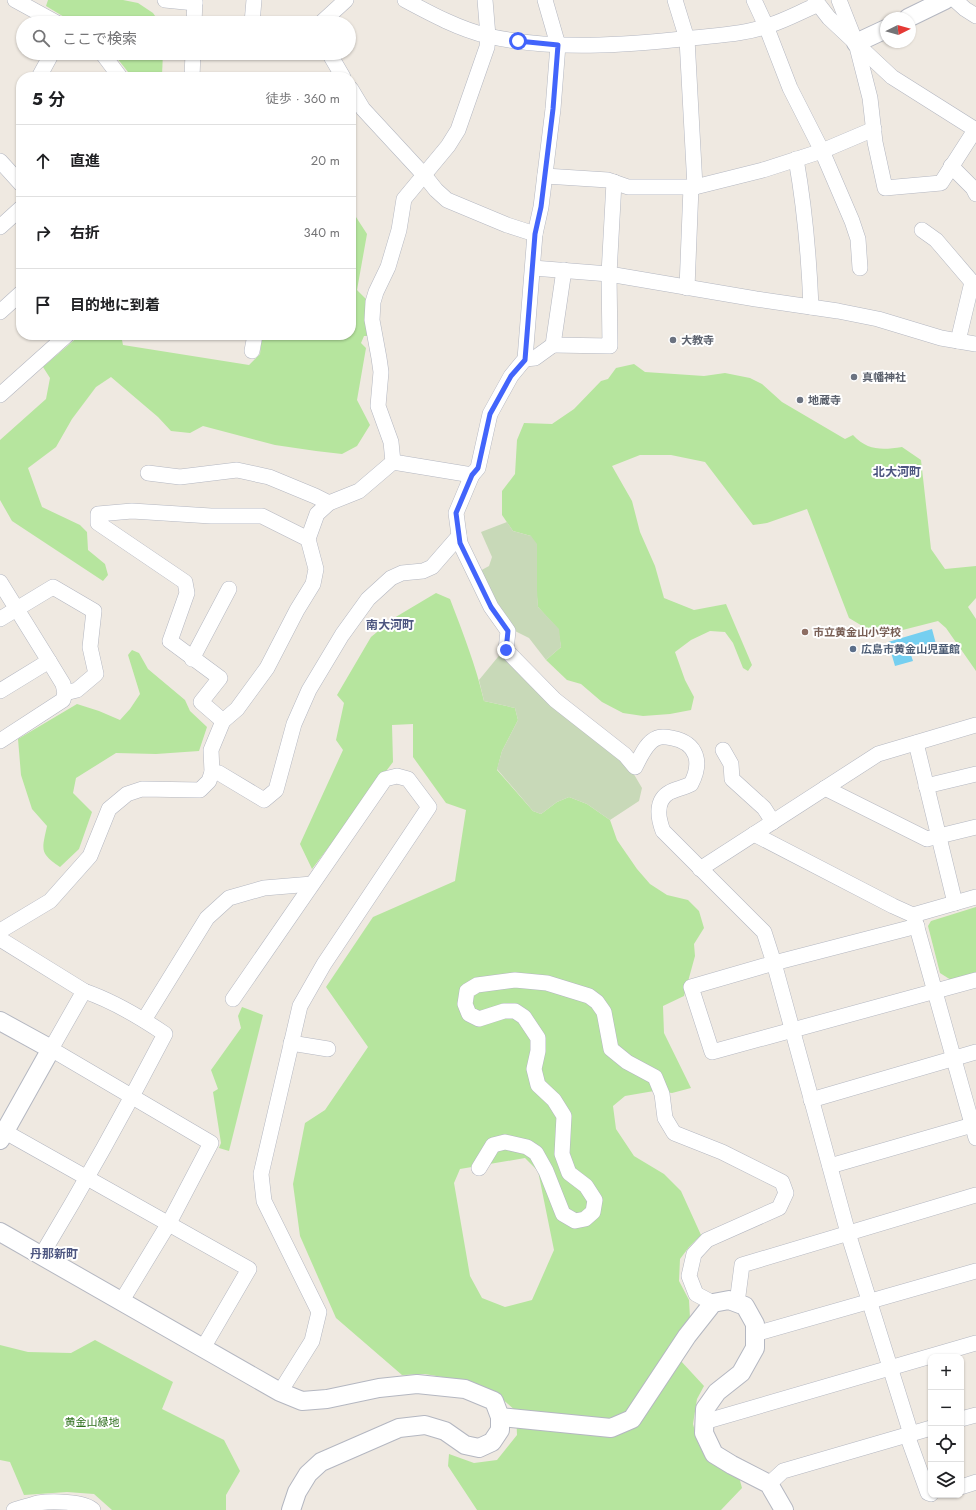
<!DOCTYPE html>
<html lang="ja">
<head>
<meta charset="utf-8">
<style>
  :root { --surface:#fff; --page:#f6f6f6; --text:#202124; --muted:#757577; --line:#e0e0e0 }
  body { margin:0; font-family:Jost,"Noto Sans JP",sans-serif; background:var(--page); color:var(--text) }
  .controls { position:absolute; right:12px; bottom:12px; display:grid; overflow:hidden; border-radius:8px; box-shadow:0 1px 3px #0004 }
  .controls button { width:36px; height:36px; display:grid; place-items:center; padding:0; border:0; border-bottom:1px solid var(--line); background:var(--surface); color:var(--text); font:20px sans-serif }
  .compass { position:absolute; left:880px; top:12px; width:36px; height:36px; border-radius:50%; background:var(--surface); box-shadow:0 1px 3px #0004; rotate:85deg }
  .stop { position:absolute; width:12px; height:12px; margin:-9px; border:3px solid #4264fb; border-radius:50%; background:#fff }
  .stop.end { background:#4264fb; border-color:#fff; box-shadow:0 1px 4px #0008 }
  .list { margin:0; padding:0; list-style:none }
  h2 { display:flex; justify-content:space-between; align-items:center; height:52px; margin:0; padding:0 16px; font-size:17px }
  h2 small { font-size:13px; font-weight:400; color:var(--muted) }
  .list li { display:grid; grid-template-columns:26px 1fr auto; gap:12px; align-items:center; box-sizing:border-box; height:72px; padding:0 16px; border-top:1px solid var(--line) }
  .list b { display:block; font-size:15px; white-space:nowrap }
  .list em { font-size:13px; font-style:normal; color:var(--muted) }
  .icon { flex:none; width:22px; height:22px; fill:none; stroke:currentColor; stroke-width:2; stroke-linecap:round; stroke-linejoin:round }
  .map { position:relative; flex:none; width:976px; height:1510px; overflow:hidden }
  .search { position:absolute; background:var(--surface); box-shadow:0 1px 3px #0004; left:16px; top:16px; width:340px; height:44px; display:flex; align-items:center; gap:10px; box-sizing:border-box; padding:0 14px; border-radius:22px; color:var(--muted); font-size:15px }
  .panel { position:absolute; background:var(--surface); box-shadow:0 1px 3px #0004; left:16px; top:72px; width:340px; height:268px; border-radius:16px }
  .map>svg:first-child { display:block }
  .green { fill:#b6e59e; fill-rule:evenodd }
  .cemetery { fill:#c8d9b8 }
  .water { fill:#75cff0 }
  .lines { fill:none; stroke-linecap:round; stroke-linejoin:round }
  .minor-casing { stroke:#b4b7c1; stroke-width:16 }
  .tertiary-casing { stroke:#b4b7c1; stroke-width:20 }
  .minor { stroke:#fff; stroke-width:15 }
  .tertiary { stroke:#fff; stroke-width:18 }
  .route { stroke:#4264fb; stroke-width:5 }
  .worship-dot { fill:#6b7280; stroke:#fff; stroke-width:1.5 }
  .education-dot { fill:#8d6e63; stroke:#fff; stroke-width:1.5 }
  .service-dot { fill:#5c6f8a; stroke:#fff; stroke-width:1.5 }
  .labels { text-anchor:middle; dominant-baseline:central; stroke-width:4; stroke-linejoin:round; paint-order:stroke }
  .worship-label { font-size:11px; font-weight:bold; fill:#5b616d; stroke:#fff; text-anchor:start }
  .education-label { font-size:11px; font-weight:bold; fill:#785e54; stroke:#fff; text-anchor:start }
  .service-label { font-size:11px; font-weight:bold; fill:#4e5e75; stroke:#fff; text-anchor:start }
  .park-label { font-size:11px; fill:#2c6e1b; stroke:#fff }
  .neighbourhood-label { font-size:12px; font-weight:bold; fill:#4d5680; stroke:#fff }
</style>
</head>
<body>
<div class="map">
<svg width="976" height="1510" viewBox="0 0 976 1510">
  <rect width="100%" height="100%" fill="#efe9e1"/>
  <!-- green -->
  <g class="green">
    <polygon points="48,0 123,0 138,3 153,13 160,23 74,23 46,6"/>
    <polygon points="113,53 163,53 162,75 132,77"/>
    <polygon points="351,194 356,198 356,217 367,234 357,290 366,299 369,336 364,336 361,343 366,348 357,400 370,425 357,446 342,454 316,451 275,445 203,426 190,433 171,431 158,417 111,377 96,387 72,419 56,447 28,468 42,507 80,525 87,532 88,550 105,564 108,575 103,581 12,521 0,500 0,440 46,399 50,378 43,367 80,335 121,335 123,345 249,365 260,354 262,335 286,335 286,338 305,339 305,335 351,335"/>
    <path d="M634 364 645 372 704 376 725 373 750 378 762 384 782 402 845 439 853 435C868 451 882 450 902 447L921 460 931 549 945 569 976 566V598L968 607 976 619V671L946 628 938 621 879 636 849 618 807 509 767 523 753 525 705 462 671 455H640L612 466 632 501 640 532 655 566 664 598 694 610 726 604 752 665 748 671 743 668 733 643 725 632 710 631 691 640 675 652 685 680 694 697 691 710 670 714 643 716 623 713 602 702 581 684 567 680 546 660 561 647 558 629 538 607 531 536 513 531 502 515V491L515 474 517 440 524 423 552 424 574 409 601 381 608 379 616 368Z"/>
    <path d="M436 593 450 599C463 633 476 666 484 701L515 708 518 720 502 751 497 770 533 811 541 814 557 802 569 797 587 804 610 820 617 840 637 869 650 884 667 895 688 900 699 911 704 928 694 944 695 956 684 996 663 1006 664 1033 691 1088 672 1093 654 1091 625 1096 613 1106 616 1129 634 1156 664 1174 681 1191 701 1235 689 1247 680 1259 679 1281 689 1300 690 1318 668 1347 704 1386 697 1399 693 1424 699 1445 713 1464 739 1477 742 1488 721 1510H477L448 1466 449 1454 474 1463 497 1460 517 1435 516 1411 500 1397 471 1382 425 1374 402 1375 336 1318 300 1236 293 1184 305 1123 325 1110 368 1047 326 987 373 917 455 881 466 810 446 803 413 757V724L392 725 393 762 312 869 300 844 343 750 336 740 344 703 337 695 371 637 394 618ZM525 1158 538 1171 554 1250 532 1300 505 1307 482 1298 470 1276 454 1183 460 1169Z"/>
    <path d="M132 650 139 653 148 669 185 700 190 711 207 727 199 751 156 754 116 753 76 778 73 793 92 812 79 849 60 867C39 853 42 850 47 826L32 809 21 775 18 739 77 704 99 711 120 720 130 709 140 694 128 655Z"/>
    <polygon points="976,907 976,973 951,980 940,973 928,926 931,921"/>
    <polygon points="242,1007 263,1015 229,1151 219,1148 221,1143 213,1092 218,1089 211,1070 241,1028 238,1016"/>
    <polygon points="95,1340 173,1382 162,1409 224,1440 240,1471 226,1495 226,1510 112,1510 94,1494 67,1492 24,1495 10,1462 0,1460 0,1345 28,1352 71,1353"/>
  </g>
  <!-- cemetery -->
  <g class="cemetery">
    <polygon points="507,522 513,531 531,536 537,544 537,590 538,607 559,629 561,647 546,660 529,638 511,629 478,572 489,566 492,557 481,532"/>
    <polygon points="502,652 625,759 642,788 639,801 610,820 587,804 569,797 557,802 541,814 533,811 497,769 502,751 518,720 515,708 484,701 479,680"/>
  </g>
  <!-- water -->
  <polygon class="water" points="932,629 936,644 910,652 913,661 895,666 888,642"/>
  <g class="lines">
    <defs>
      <g id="minor">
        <polyline points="15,0 57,23"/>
        <polyline points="165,0 195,3"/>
        <path d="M405 0C431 14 459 29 488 36 555 51 625 45 693 38 719 35 746 34 770 25 786 20 802 11 817 5"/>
        <polyline points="675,0 687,39 695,187"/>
        <polyline points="754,0 766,26 790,88 822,151 852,221 858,239 860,268"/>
        <polyline points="815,0 829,18 892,77 976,130"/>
        <polyline points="839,0 856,43 870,98 875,142 885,188 941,183 975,130"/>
        <polyline points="955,0 965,9 976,16"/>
        <polyline points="194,23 195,0"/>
        <polyline points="252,23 254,0"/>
        <polyline points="321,23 346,0"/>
        <polyline points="102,53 120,77"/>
        <polyline points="329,53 343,77"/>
        <polyline points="39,77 52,53"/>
        <polyline points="192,77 193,53"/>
        <polyline points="351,89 363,109 424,175 436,190 447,200 507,225 535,234"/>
        <path d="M796 159C805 209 809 258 811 307"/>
        <polyline points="0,161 21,184"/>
        <polyline points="951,166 973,188 976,194"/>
        <polyline points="545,176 608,180 628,187 695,187 763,170 822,151 874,129"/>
        <polyline points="0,227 21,208"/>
        <polyline points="922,230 936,240 972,282 958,341"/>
        <polyline points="533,268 609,274 756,299 838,311 878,319 941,338 976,344"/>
        <polyline points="687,288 691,187"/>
        <polyline points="0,312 21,293"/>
        <polyline points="553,345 610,346 609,274 614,182"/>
        <polyline points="252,351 255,335"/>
        <polyline points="525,359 535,358 553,345 564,270"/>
        <polyline points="0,395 67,335"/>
        <polyline points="393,462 391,442 378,406 381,372 379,358 372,320 373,302 376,292 388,267 399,230 404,199 448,146 458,130 487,47 488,36 485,0"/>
        <polyline points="148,473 180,477 237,470 269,477 315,496 329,503"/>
        <path d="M472 475 456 513 460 543 491 607 508 631 506 650 555 700 625 755 635 767C640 758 646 742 657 738 661 736 667 737 672 738 698 743 702 763 691 784 685 787 677 789 670 792 655 800 658 818 663 831L764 932 774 963 848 1233 911 1434"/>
        <polyline points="0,582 49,661 63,684 65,693"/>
        <polyline points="0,619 53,587 94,611 90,647 96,674 77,690 65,693 63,700 0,741"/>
        <polyline points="192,659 229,589"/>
        <polyline points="0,691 49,661"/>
        <polyline points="223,721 201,702 220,678 170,641 187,593 185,582 98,523 98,514 132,511 211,516 262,516 308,539"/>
        <polyline points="916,743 955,903"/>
        <polyline points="723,750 731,764 732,779 764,808 773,822"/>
        <polyline points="212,772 219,773 264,800 276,790 294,724 309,690 342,635 368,599 391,578 402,573 423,571 432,567 459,536"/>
        <polyline points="926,786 976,774"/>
        <polyline points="825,788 927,839 976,827"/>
        <polyline points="754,834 893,906 913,915 976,897"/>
        <polyline points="700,869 878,754 976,725"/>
        <polyline points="914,917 976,1138"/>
        <polyline points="917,926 774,963 691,987 712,1052 976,980"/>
        <polyline points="0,931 50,901 90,856 109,809 127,794 142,789 200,790 209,781 212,772 211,750 223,721 237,709 267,668 297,610 313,584 316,569 308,539 317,514 329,503 359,491 393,462 472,475 478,468 490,414 511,376 525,359 535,234 541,207 553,109 558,45 545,0"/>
        <path d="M0 939 84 991C113 1001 140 1017 165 1034 126 1109 85 1183 41 1256"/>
        <polyline points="84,991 51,1049 211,1143 169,1223 121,1302"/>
        <polyline points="233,999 385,779 397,776 408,779 429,807 324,964 300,1006 261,1174 264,1201 319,1312 312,1341 280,1392"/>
        <polyline points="144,1020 207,918 229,898 264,888 312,884"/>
        <polyline points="291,1043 328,1049"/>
        <polyline points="811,1100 976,1052"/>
        <polyline points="0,1129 249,1269 203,1348"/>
        <polyline points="830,1166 976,1124"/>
        <polyline points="479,1168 493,1145 505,1142 527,1147 536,1153 546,1171 563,1214 575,1221 585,1219 593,1212 595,1200 586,1186 569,1173 562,1154 564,1116 554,1100 538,1085 534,1069 538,1051 538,1038 524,1017 515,1011 504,1011 479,1019 469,1014 465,1004 467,991 477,985 515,980 547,983 589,996 597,1002 604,1012 611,1049 627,1062 655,1077 662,1094 665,1118 674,1133 722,1152 782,1182 786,1193 779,1208 707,1240 694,1254 689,1276 696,1294 713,1303"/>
        <polyline points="737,1303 742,1265 976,1195"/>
        <polyline points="755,1334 976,1271"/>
        <polyline points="961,1419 976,1415"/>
        <polyline points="704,1422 976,1343"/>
        <polyline points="907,1435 928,1493 931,1494"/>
        <polyline points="769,1484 783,1471 931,1428"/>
        <polyline points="961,1487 976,1482"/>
        <path d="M14 1510C22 1508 30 1505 38 1503 50 1501 85 1501 93 1510"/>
      </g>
      <g id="tertiary">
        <polyline points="908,18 945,0"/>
        <polyline points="856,43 886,29"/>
        <polyline points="0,1021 51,1049 0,1140"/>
        <polyline points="0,1232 280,1392 302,1401 327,1399 379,1388 417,1384 465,1389 494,1401 500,1417 500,1430 492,1442 479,1448 465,1445 445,1431 425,1425 399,1428 321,1462 308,1474 297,1492 291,1510"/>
        <polyline points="500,1417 611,1428 632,1419 687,1336 713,1303 729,1300 745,1306 755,1324 755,1348 741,1373 717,1392 705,1409 704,1433 714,1454 732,1465 769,1484 784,1510"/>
      </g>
    </defs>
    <!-- minor casing -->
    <use href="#minor" class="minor-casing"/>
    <!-- tertiary casing -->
    <use href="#tertiary" class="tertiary-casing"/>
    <!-- minor -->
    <use href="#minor" class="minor"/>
    <!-- tertiary -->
    <use href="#tertiary" class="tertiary"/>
  </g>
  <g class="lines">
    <!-- route -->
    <polyline class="route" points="506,650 508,631 491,607 460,543 456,513 472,475 478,468 490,414 511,376 525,360 535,234 541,207 553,109 558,45 518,41"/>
  </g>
  <!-- markers -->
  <g class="worship-dot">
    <circle cx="673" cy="340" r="4"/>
    <circle cx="854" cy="377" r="4"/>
    <circle cx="800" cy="400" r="4"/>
  </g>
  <circle class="education-dot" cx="805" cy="632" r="4"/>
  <circle class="service-dot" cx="853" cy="649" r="4"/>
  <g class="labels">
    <!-- worship labels -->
    <g class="worship-label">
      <text x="681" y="340">大教寺</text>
      <text x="862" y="377">真幡神社</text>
      <text x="808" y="400">地蔵寺</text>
    </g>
    <!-- education labels -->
    <g class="education-label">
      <text x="813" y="632">市立黄金山小学校</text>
    </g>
    <!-- service labels -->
    <g class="service-label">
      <text x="861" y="649">広島市黄金山児童館</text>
    </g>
    <!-- park labels -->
    <g class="park-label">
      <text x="92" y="1422">黄金山緑地</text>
    </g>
    <!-- neighbourhood labels -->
    <g class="neighbourhood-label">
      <text x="897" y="472">北大河町</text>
      <text x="390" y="625">南大河町</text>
      <text x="54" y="1254">丹那新町</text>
    </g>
  </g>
</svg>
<div class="controls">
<button>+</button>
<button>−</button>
<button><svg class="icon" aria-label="locate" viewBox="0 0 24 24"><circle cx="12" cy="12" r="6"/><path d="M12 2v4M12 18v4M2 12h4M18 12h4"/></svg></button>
<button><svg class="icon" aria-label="layers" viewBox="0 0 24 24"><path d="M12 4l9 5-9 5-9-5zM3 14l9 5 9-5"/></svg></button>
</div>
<svg class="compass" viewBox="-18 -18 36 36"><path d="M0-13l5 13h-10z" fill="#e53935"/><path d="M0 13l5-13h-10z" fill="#757577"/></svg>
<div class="stop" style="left:518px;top:41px"></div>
<div class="stop end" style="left:506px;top:650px"></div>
<div class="search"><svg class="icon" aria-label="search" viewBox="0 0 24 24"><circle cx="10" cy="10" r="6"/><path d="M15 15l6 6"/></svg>ここで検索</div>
<section class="panel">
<h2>5 分<small>徒歩 · 360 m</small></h2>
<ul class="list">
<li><svg class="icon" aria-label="ahead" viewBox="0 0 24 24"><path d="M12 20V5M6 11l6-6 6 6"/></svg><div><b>直進</b></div><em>20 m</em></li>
<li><svg class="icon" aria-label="right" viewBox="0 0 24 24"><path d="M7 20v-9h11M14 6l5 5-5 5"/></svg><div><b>右折</b></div><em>340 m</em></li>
<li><svg class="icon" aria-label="arrive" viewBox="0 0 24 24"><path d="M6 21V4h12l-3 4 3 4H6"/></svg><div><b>目的地に到着</b></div></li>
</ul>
</section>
</div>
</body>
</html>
